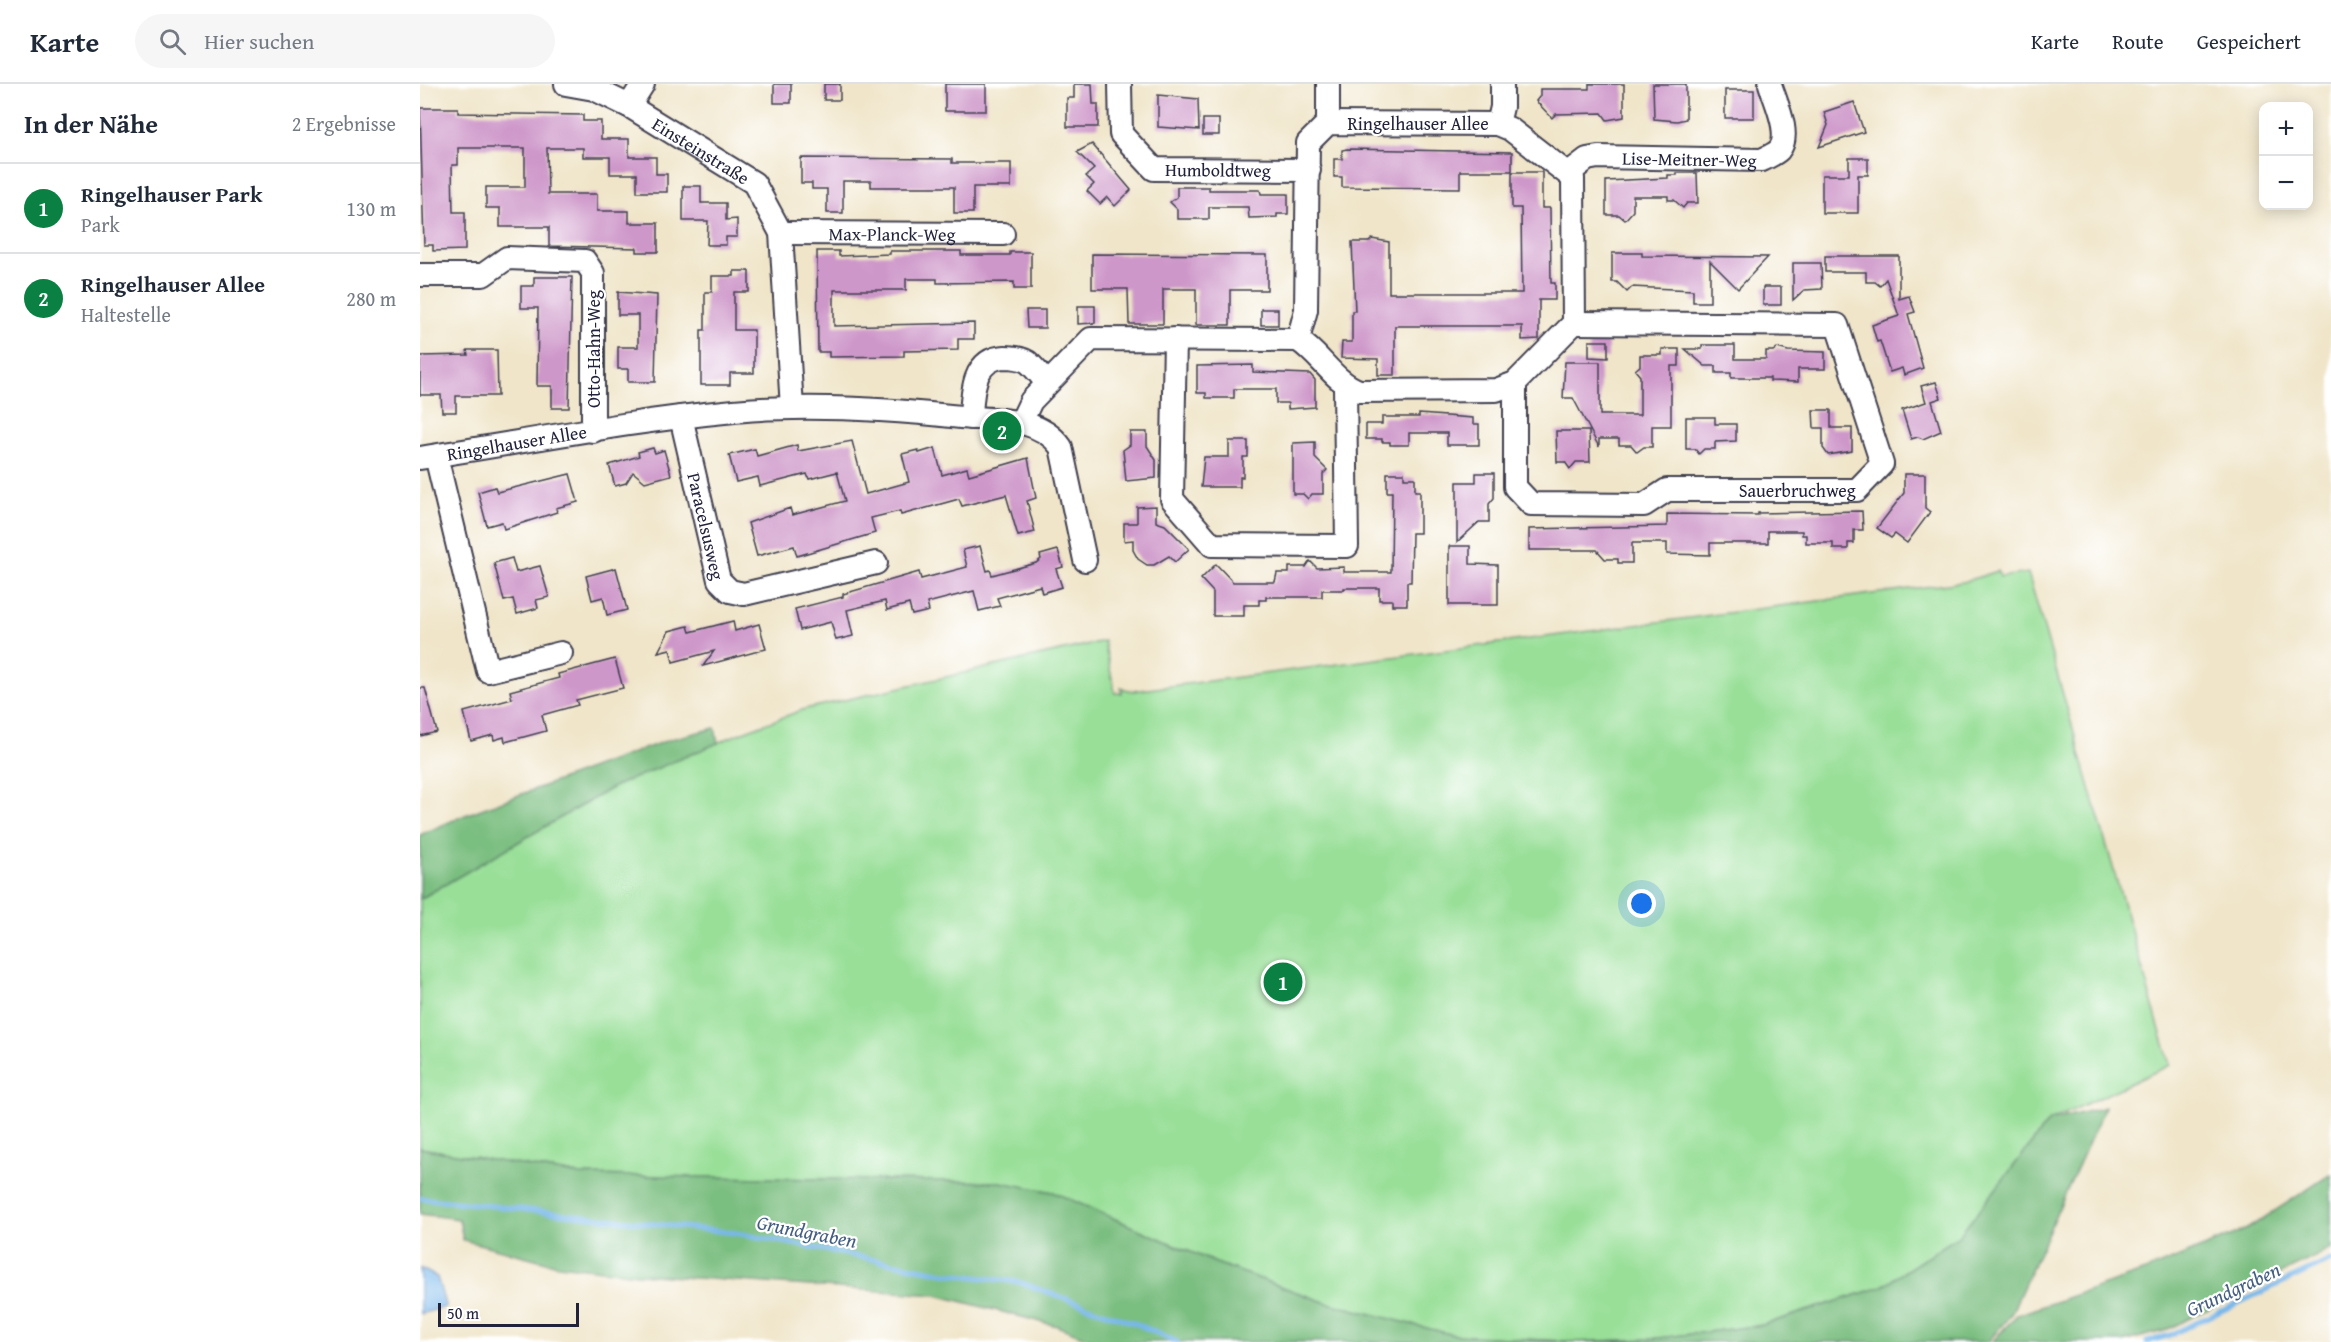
<!DOCTYPE html>
<html lang="de">
<head>
<meta charset="utf-8">
<style>
  :root { --surface:#fff; --page:#f6f6f7; --text:#1f2937; --muted:#747a83; --line:#e0e1e3; --accent:#0b8043 }
  body { margin:0; font-family:"Gentium Book Plus",serif; background:var(--page); color:var(--text) }
  .controls { position:absolute; right:18px; top:18px; display:grid; overflow:hidden; border-radius:12px; box-shadow:0 3px 15px #0003 }
  .controls button { width:54px; height:54px; display:grid; place-items:center; padding:0; border:0; border-bottom:2px solid var(--line); background:var(--surface); color:var(--text); font:30px sans-serif }
  .scale { position:absolute; left:18px; bottom:15px; width:141px; box-sizing:border-box; padding-left:6px; border:3px solid #22223b; border-top:0; font-size:16px; line-height:21px; white-space:nowrap; color:#22223b; -webkit-text-stroke:4px #fff; paint-order:stroke }
  .you { position:absolute; left:1222px; top:820px; width:21px; height:21px; margin:-15px; border:4px solid #fff; border-radius:50%; background:#1a73e8; box-shadow:0 0 0 9px #1a73e833 }
  .badge { display:grid; place-items:center; width:39px; height:39px; border-radius:50%; background:var(--accent); color:#fff; font-size:20px; font-weight:700 }
  .pin { position:absolute; translate:-50% -50%; border:3px solid #fff; box-shadow:0 2px 6px #0006 }
  .list { margin:0; padding:0; list-style:none }
  h2 { display:flex; justify-content:space-between; align-items:center; height:78px; margin:0; padding:0 24px; font-size:26px }
  h2 small { font-size:20px; font-weight:400; color:var(--muted) }
  .list li { display:grid; grid-template-columns:39px 1fr auto; gap:18px; align-items:center; box-sizing:border-box; height:90px; padding:0 24px; border-top:2px solid var(--line) }
  .list b { display:block; font-size:22px; white-space:nowrap }
  .list p { margin:0; font-size:20px; white-space:nowrap; color:var(--muted) }
  .list em { font-size:20px; font-style:normal; color:var(--muted) }
  .icon { flex:none; width:33px; height:33px; fill:none; stroke:currentColor; stroke-width:2; stroke-linecap:round; stroke-linejoin:round }
  .map { position:relative; flex:none; width:1911px; height:1258px; overflow:hidden }
  header { display:flex; align-items:center; gap:36px; box-sizing:border-box; height:84px; padding:0 30px; background:var(--surface); border-bottom:2px solid var(--line) }
  header strong { font-size:28px }
  nav { display:flex; gap:33px; margin-inline-start:auto; font-size:21px }
  .search { width:420px; height:54px; background:var(--page); display:flex; align-items:center; gap:15px; box-sizing:border-box; padding:0 21px; border-radius:33px; color:var(--muted); font-size:22px }
  main { display:flex }
  aside { flex:1; background:var(--surface) }
  .map>svg:first-child { display:block }
  .green { fill:#99df98; stroke:#5e806a; stroke-width:1.5 }
  .forest { fill:#7abe80; stroke:#4e705e; stroke-width:1.5 }
  .water { fill:#78b7eb; stroke:#4d6c93; stroke-width:1.5 }
  .lines { fill:none; stroke-linecap:round; stroke-linejoin:round }
  .stream { stroke:#78b7eb; stroke-width:5 }
  .building { fill:#ce97c9 }
  .street-casing { stroke:#413f50; stroke-width:26 }
  .street { stroke:#fff; stroke-width:22 }
  .labels { text-anchor:middle; dominant-baseline:central; stroke-width:4.5; stroke-linejoin:round; paint-order:stroke }
  .street-label { font-size:18px; fill:#22223b; stroke:#fff }
  .water-label { font-size:20px; font-style:italic; fill:#445e81; stroke:#fff }
</style>
</head>
<body>
<header>
<strong>Karte</strong>
<div class="search"><svg class="icon" aria-label="search" viewBox="0 0 24 24"><circle cx="10" cy="10" r="6"/><path d="M15 15l6 6"/></svg>Hier suchen</div>
<nav><a>Karte</a><a>Route</a><a>Gespeichert</a></nav>
</header>
<main>
<aside>
<h2>In der Nähe<small>2 Ergebnisse</small></h2>
<ul class="list">
<li><span class="badge">1</span><div><b>Ringelhauser Park</b><p>Park</p></div><em>130 m</em></li>
<li><span class="badge">2</span><div><b>Ringelhauser Allee</b><p>Haltestelle</p></div><em>280 m</em></li>
</ul>
</aside>
<div class="map">
<svg width="1911" height="1258" viewBox="0 0 1911 1258">
  <rect width="100%" height="100%" fill="#fff"/>
  <filter id="ink" filterUnits="userSpaceOnUse"><feTurbulence type="fractalNoise" baseFrequency=".0167" numOctaves="2"/><feDisplacementMap in="SourceGraphic" scale="12" xChannelSelector="R" yChannelSelector="G"/><feConvolveMatrix kernelMatrix="1 2 1 2 8 2 1 2 1" color-interpolation-filters="sRGB"/></filter>
  <filter id="wash" filterUnits="userSpaceOnUse"><feTurbulence type="fractalNoise" baseFrequency=".008" numOctaves="4" result="noise"/><feDisplacementMap in="SourceGraphic" scale="24" xChannelSelector="R" yChannelSelector="G"/><feGaussianBlur stdDeviation="1.35" result="paint"/><feColorMatrix in="noise" values="0 0 0 0 0 0 0 0 0 0 0 0 0 0 0 0 0 1.4 0 .05"/><feComposite in="paint" operator="in"/></filter>
  <g filter="url(#wash)">
    <rect width="100%" height="100%" fill="#f0e5c9"/>
    <!-- green -->
    <polygon class="green" points="1578,487 1580,493 1608,489 1750,981 1629,1037 1539,1152 1461,1203 1343,1241 1231,1255 1157,1258 1034,1251 904,1218 796,1179 633,1108 580,1098 161,1091 0,1064 0,815 195,702 323,648 385,625 684,557 695,609 702,609 701,604 713,607 1543,498"/>
    <!-- forest -->
    <g class="forest">
      <polygon points="295,644 298,659 195,702 0,815 0,751 45,731 251,655"/>
      <polygon points="1685,1023 1591,1230 1568,1258 1158,1258 1231,1255 1343,1241 1461,1203 1539,1152 1629,1037"/>
      <polygon points="0,1064 161,1091 580,1098 633,1108 796,1179 904,1218 1034,1251 1157,1258 677,1258 637,1242 516,1211 218,1190 138,1181 43,1156 39,1135 0,1130"/>
      <polygon points="1911,1090 1911,1165 1744,1247 1702,1258 1572,1258 1597,1231 1728,1186 1827,1145"/>
    </g>
    <!-- water -->
    <polygon class="water" points="0,1184 17,1193 26,1223 0,1230"/>
    <g class="lines">
      <!-- stream -->
      <g class="stream">
        <polyline points="0,1114 316,1149 529,1190 599,1198 717,1240 757,1258"/>
        <polyline points="1727,1258 1750,1251 1911,1176"/>
      </g>
    </g>
    <g id="blocks">
      <!-- building -->
      <g class="building">
        <rect x="354" y="0" width="17" height="19"/>
        <rect x="404" y="0" width="16" height="16"/>
        <rect x="525" y="0" width="41" height="27"/>
        <polygon points="654,0 672,0 673,20 678,20 678,43 647,43 647,14 654,14"/>
        <polygon points="1169,0 1204,0 1204,33 1187,36 1182,29 1136,30 1132,34 1116,17 1120,12 1120,5 1169,5"/>
        <polygon points="1233,0 1266,0 1266,35 1257,37 1234,35"/>
        <rect x="1305" y="6" width="29" height="28"/>
        <polygon points="738,11 778,15 779,46 738,43"/>
        <polygon points="1434,18 1444,48 1399,63 1408,41 1404,28"/>
        <polygon points="0,24 38,24 38,29 163,31 163,37 181,37 181,55 209,55 209,73 236,73 236,90 247,90 247,108 217,108 217,90 190,90 190,73 163,73 163,64 127,64 128,110 177,110 177,127 209,127 209,139 238,139 238,168 217,168 217,164 129,162 129,143 80,143 80,124 66,124 66,103 105,103 105,64 38,64 38,81 32,81 33,128 45,128 45,166 13,167 13,161 4,161"/>
        <rect x="783" y="35" width="16" height="16"/>
        <polygon points="672,60 711,106 695,122 687,113 680,120 667,107 674,100 666,92 674,85 657,68"/>
        <polygon points="927,65 1092,68 1092,87 1040,87 1040,104 922,103 922,93 914,93 914,75 922,75 922,66"/>
        <polygon points="381,74 532,75 532,79 591,79 591,103 553,103 553,129 534,129 534,103 451,103 451,97 423,97 423,129 407,129 407,105 392,105 392,99 381,99"/>
        <polygon points="1429,74 1448,74 1448,91 1438,91 1438,129 1402,129 1402,91 1429,91"/>
        <polygon points="1092,88 1122,88 1122,124 1130,124 1131,199 1135,199 1135,216 1119,216 1119,255 1102,256 1102,242 975,242 975,291 958,291 958,275 921,274 922,258 932,258 932,227 935,227 932,158 949,158 952,155 969,158 969,209 1102,209 1101,124 1092,124"/>
        <polygon points="1257,89 1277,89 1278,119 1267,119 1263,124 1254,116 1248,116 1248,112 1213,112 1213,127 1205,136 1199,131 1186,131 1186,97 1248,94 1248,91 1257,91"/>
        <polygon points="263,102 281,102 281,119 306,119 306,136 317,135 317,153 306,153 306,161 287,161 288,137 263,137"/>
        <polygon points="757,103 789,103 789,106 840,106 841,110 868,110 868,130 857,130 857,133 829,134 828,123 789,123 789,135 757,135 757,125 750,118 757,113"/>
        <polygon points="397,167 419,167 419,172 470,170 470,167 541,167 541,171 590,171 590,168 611,168 611,205 594,205 594,198 517,199 517,195 486,195 486,206 414,206 414,242 554,239 554,255 538,255 538,266 484,267 484,272 409,273 409,268 398,268"/>
        <polygon points="1192,169 1222,169 1222,172 1348,173 1318,205 1290,177 1290,218 1273,218 1273,206 1212,203 1207,208 1197,198 1192,198"/>
        <polygon points="672,170 847,171 847,206 810,206 810,241 776,241 776,205 743,205 743,240 709,240 708,205 672,205"/>
        <polygon points="1405,172 1479,172 1479,215 1489,212 1495,228 1488,230 1503,284 1484,291 1482,284 1470,288 1460,257 1457,258 1452,241 1479,232 1466,195 1460,202 1455,198 1446,198 1446,188 1405,188"/>
        <polygon points="1373,179 1401,179 1402,205 1384,206 1373,216"/>
        <polygon points="314,187 329,187 329,208 314,208 314,246 334,246 334,289 310,289 310,301 281,301 281,246 285,246 285,208 292,208 292,192 314,192"/>
        <polygon points="114,193 152,193 149,324 132,324 132,302 117,302 118,224 101,224 101,202 114,202"/>
        <rect x="1343" y="203" width="18" height="18"/>
        <polygon points="198,208 237,211 235,298 208,298 208,285 198,285 198,263 218,263 218,231 198,231"/>
        <polygon points="658,222 675,222 675,239 658,240"/>
        <rect x="841" y="225" width="17" height="16"/>
        <polygon points="606,226 625,226 625,244 607,244"/>
        <polygon points="1169,257 1188,257 1188,274 1169,273"/>
        <polygon points="1282,261 1315,261 1315,275 1346,275 1346,267 1353,267 1357,264 1368,267 1405,268 1405,285 1378,285 1378,298 1350,297 1350,294 1311,294 1311,289 1296,289 1296,282 1285,282 1265,265 1282,265"/>
        <polygon points="1242,265 1259,265 1259,282 1251,282 1251,342 1232,342 1232,363 1224,363 1217,368 1211,361 1199,361 1199,355 1179,355 1179,363 1153,314 1143,314 1145,278 1180,278 1180,331 1220,331 1220,292 1215,286 1220,282 1220,271 1242,271"/>
        <polygon points="47,266 77,266 78,312 36,312 36,328 22,328 21,311 0,311 0,272 48,271"/>
        <polygon points="833,281 833,288 890,290 895,296 895,323 868,325 868,319 856,319 856,305 814,305 814,314 786,314 786,309 777,309 777,282"/>
        <polygon points="1516,298 1521,314 1512,317 1521,347 1503,355 1498,353 1491,355 1482,326 1506,318 1501,302"/>
        <polygon points="1393,326 1411,326 1411,344 1432,344 1432,367 1408,371 1403,364 1403,344 1394,344"/>
        <polygon points="999,330 1053,334 1053,340 1059,340 1059,361 1027,361 1027,349 989,349 989,361 970,361 970,358 962,358 962,355 946,355 946,340 962,340 962,333 999,333"/>
        <polygon points="1266,333 1295,333 1295,340 1316,340 1316,357 1295,358 1295,365 1284,365 1279,370 1275,365 1266,365"/>
        <polygon points="1136,347 1169,347 1170,378 1156,378 1150,385 1145,378 1137,378"/>
        <polygon points="710,348 727,348 727,362 736,376 736,394 706,397 703,366 710,361"/>
        <polygon points="432,357 446,410 489,398 482,370 498,366 499,369 515,364 522,391 547,384 549,391 608,374 616,414 607,417 615,448 598,452 586,411 542,422 539,415 481,431 480,427 451,434 455,449 377,472 374,462 337,472 328,439 370,424 372,431 425,417 417,388 389,395 387,390 340,402 338,393 316,398 309,371 335,365 337,372 377,361 378,367"/>
        <polygon points="809,357 828,357 828,373 823,373 823,393 820,393 820,403 781,403 784,373 809,373"/>
        <polygon points="895,358 895,374 907,386 903,390 903,410 892,410 888,415 883,410 873,410 873,359"/>
        <polygon points="233,364 235,369 244,366 251,391 225,398 213,388 206,399 195,402 189,381 219,372 218,368"/>
        <polygon points="967,389 984,389 984,394 995,394 995,407 1000,407 1000,449 992,449 991,498 987,498 987,521 972,521 972,516 959,516 959,504 924,504 924,506 902,506 902,513 846,513 846,516 839,516 839,521 824,521 824,532 793,532 793,508 781,495 796,480 813,498 855,498 857,489 869,489 869,483 886,483 890,477 897,484 924,483 924,488 971,488 972,408 967,408"/>
        <polygon points="1056,389 1074,389 1074,414 1069,420 1069,438 1059,438 1037,458 1037,398 1056,398"/>
        <polygon points="150,390 158,418 136,424 137,428 84,445 82,438 67,442 58,408 75,403 77,408"/>
        <polygon points="1484,390 1505,390 1505,424 1510,428 1487,459 1475,450 1471,454 1457,444 1484,409"/>
        <polygon points="736,422 736,438 745,441 769,465 755,478 749,472 734,481 727,481 718,475 713,466 713,456 704,457 704,439 717,439 717,423"/>
        <polygon points="1442,427 1443,446 1434,446 1434,459 1428,459 1428,465 1413,465 1413,459 1386,459 1386,451 1382,451 1382,447 1348,447 1348,459 1290,459 1290,471 1247,470 1247,459 1212,459 1212,479 1198,479 1198,475 1185,475 1177,466 1109,466 1109,445 1247,442 1247,430 1338,431 1338,429"/>
        <polygon points="560,462 567,487 570,486 572,491 616,479 621,475 620,471 638,466 643,483 636,485 642,503 622,509 620,502 577,514 580,522 559,527 554,507 507,519 509,527 492,531 489,520 467,526 465,517 427,526 433,552 416,556 411,538 380,546 375,525 423,513 423,510 499,488 501,495 547,483 543,466"/>
        <polygon points="1029,462 1050,462 1050,480 1078,481 1078,521 1029,521"/>
        <polygon points="92,474 96,488 120,482 129,513 116,516 118,524 97,530 93,515 84,517 74,479"/>
        <polygon points="196,484 207,526 187,531 183,513 172,516 166,492"/>
        <polygon points="313,537 315,547 339,540 346,565 283,582 294,567 253,578 250,565 238,568 249,547 268,542 270,548"/>
        <polygon points="195,575 203,604 156,616 158,621 122,631 126,647 85,658 84,653 74,656 73,651 51,657 44,628 92,615 90,607 139,594 138,590"/>
        <polygon points="0,604 5,604 17,648 0,652"/>
      </g>
    </g>
  </g>
  <g filter="url(#ink)">
    <use href="#blocks" fill-opacity="0" stroke="#413f50" stroke-width="1.5"/>
    <g class="lines">
      <defs>
        <g id="street">
          <path id="s1" d="M146 0 174 5 209 22 334 99 361 149 372 324"/>
          <path id="s2" d="M700 0 701 50 734 85 889 86"/>
          <polyline points="209,22 223,0"/>
          <polyline points="908,39 908,0"/>
          <polyline points="1078,40 1082,23 1082,0"/>
          <path id="s3" d="M1150 88 1167 75 1178 73 1342 76C1348 73 1355 70 1359 66 1372 51 1355 17 1350 0"/>
          <path id="s4" d="M361 149 583 150"/>
          <polyline points="0,191 63,191 87,174 165,177 173,189 173,347"/>
          <polyline points="755,255 752,415 792,461 927,462 925,302"/>
          <path id="s5" d="M1095 299V403L1111 420 1224 421 1247 406H1437L1462 380 1417 241 1154 239"/>
          <path id="s6" d="M261 333 299 496 310 507 324 510 456 479"/>
          <path d="M551 334C552 309 553 274 585 273 593 273 601 274 608 278 615 284 621 292 627 299"/>
          <path d="M601 338 611 317 671 255 878 256C901 271 914 298 939 307L1076 306 1095 299 1154 239 1153 94 1090 45 1078 40 908 39 888 59 886 226 878 256"/>
          <polyline points="16,372 68,587 141,569"/>
          <path id="s7" d="M0 374C104 358 209 337 314 327 389 320 466 325 541 333 575 336 619 332 641 363L665 476"/>
        </g>
      </defs>
      <!-- street casing -->
      <use href="#street" class="street-casing"/>
      <!-- street -->
      <use href="#street" class="street"/>
    </g>
  </g>
  <g class="labels">
    <!-- street labels -->
    <g class="street-label">
      <text x="998" y="39">Ringelhauser Allee</text>
      <text stroke="none"><textPath href="#s1" startOffset="152">Einsteinstraße</textPath></text>
      <text stroke="none"><textPath href="#s3" startOffset="124">Lise-Meitner-Weg</textPath></text>
      <text stroke="none"><textPath href="#s2" startOffset="162">Humboldtweg</textPath></text>
      <text stroke="none"><textPath href="#s4" startOffset="111">Max-Planck-Weg</textPath></text>
      <text transform="translate(173 265) rotate(-90)">Otto-Hahn-Weg</text>
      <text stroke="none"><textPath href="#s7" startOffset="98">Ringelhauser Allee</textPath></text>
      <text stroke="none"><textPath href="#s5" startOffset="398">Sauerbruchweg</textPath></text>
      <text stroke="none"><textPath href="#s6" startOffset="112">Paracelsusweg</textPath></text>
    </g>
    <!-- water labels -->
    <g class="water-label">
      <text transform="translate(387 1147) rotate(11)">Grundgraben</text>
      <text transform="translate(1813 1205) rotate(-25)">Grundgraben</text>
    </g>
  </g>
</svg>
<div class="controls">
<button>+</button>
<button>−</button>
</div>
<div class="scale">50 m</div>
<div class="you"></div>
<div class="pin badge" style="left:863px;top:898px">1</div>
<div class="pin badge" style="left:582px;top:347px">2</div>
</div>
</main>
</body>
</html>
